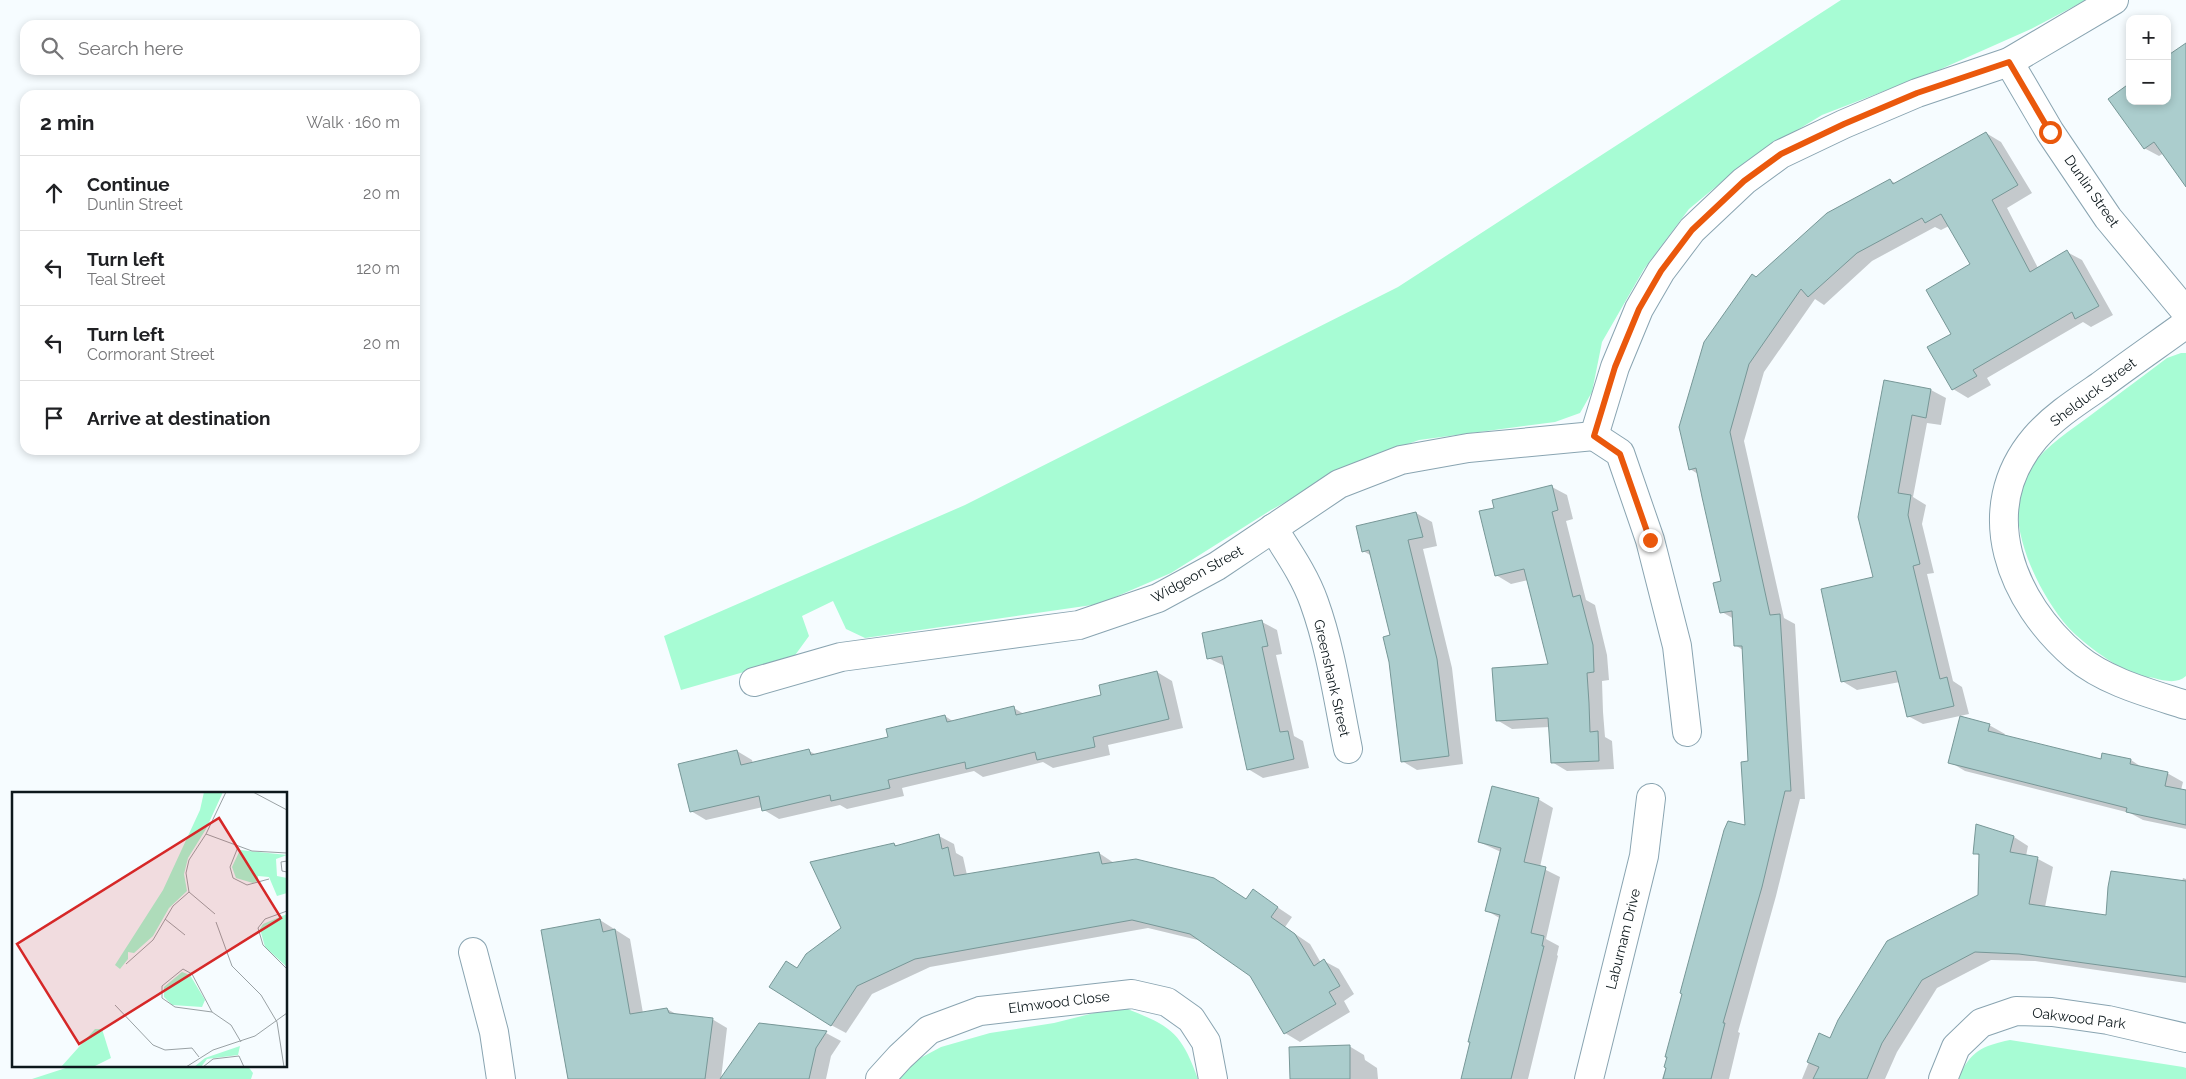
<!DOCTYPE html>
<html lang="en">
<head>
<meta charset="utf-8">
<style>
  :root { --surface:#fff; --page:#f2f2f2; --text:#202124; --muted:#757577; --line:#e0e0e0 }
  body { margin:0; font-family:Raleway,sans-serif; background:var(--page); color:var(--text) }
  .controls { position:absolute; right:15px; top:15px; display:grid; overflow:hidden; border-radius:10px; box-shadow:0 2px 8px #0003 }
  .controls button { width:45px; height:45px; display:grid; place-items:center; padding:0; border:0; border-bottom:1px solid var(--line); background:var(--surface); color:var(--text); font:25px sans-serif }
  .stop { position:absolute; width:15px; height:15px; margin:-11px; border:4px solid #ea580c; border-radius:50%; background:#fff }
  .stop.end { background:#ea580c; border-color:#fff; box-shadow:0 1px 5px #0008 }
  .list { margin:0; padding:0; list-style:none }
  h2 { display:flex; justify-content:space-between; align-items:center; height:65px; margin:0; padding:0 20px; font-size:21px }
  h2 small { font-size:16px; font-weight:400; color:var(--muted) }
  .list li { display:grid; grid-template-columns:32px 1fr auto; gap:15px; align-items:center; box-sizing:border-box; height:75px; padding:0 20px; border-top:1px solid var(--line) }
  .list b { display:block; font-size:19px; white-space:nowrap }
  .list p { margin:0; font-size:16px; white-space:nowrap; color:var(--muted) }
  .list em { font-size:16px; font-style:normal; color:var(--muted) }
  .icon { flex:none; width:28px; height:28px; fill:none; stroke:currentColor; stroke-width:2; stroke-linecap:round; stroke-linejoin:round }
  .map { position:relative; flex:none; width:2186px; height:1079px; overflow:hidden }
  .search { position:absolute; background:var(--surface); box-shadow:0 2px 8px #0003; left:20px; top:20px; width:400px; height:55px; display:flex; align-items:center; gap:12px; box-sizing:border-box; padding:0 18px; border-radius:15px; color:var(--muted); font-size:19px }
  .panel { position:absolute; background:var(--surface); box-shadow:0 2px 8px #0003; left:20px; top:90px; width:400px; height:365px; border-radius:15px }
  .map>svg:first-child { display:block }
  .green { fill:#a7fcd4 }
  .shadow { fill:#0003 }
  .building { fill:#abcdcd; stroke:#779797 }
  .lines { fill:none; stroke-linecap:round; stroke-linejoin:round }
  .street-casing { stroke:#89a4b1; stroke-width:30 }
  .street { stroke:#fff; stroke-width:28 }
  .route { stroke:#ea580c; stroke-width:6 }
  .labels { text-anchor:middle; dominant-baseline:central; stroke-width:5; stroke-linejoin:round; paint-order:stroke }
  .street-label { font-size:14px; fill:#0d181c; stroke:#fff }
  .inset-road { fill:none; stroke:#99a1a4; stroke-width:1 }
  .view { fill:#d62828; fill-opacity:0.15; stroke:#d62828; stroke-width:2.5 }
  .inset-edge { fill:none; stroke:#0d181c; stroke-width:2.5 }
</style>
</head>
<body>
<div class="map">
<svg width="2186" height="1079" viewBox="0 0 2186 1079">
  <rect width="100%" height="100%" fill="#f6fcff"/>
  <!-- green -->
  <g class="green">
    <polygon points="1841,0 2086,0 2031,29 1941,69 1822,115 1748,160 1689,209 1644,269 1602,342 1592,392 1580,413 1555,422 1419,440 1361,461 1271,510 1171,573 1099,604 865,638 846,629 833,601 802,616 809,636 793,658 681,690 664,636 965,505 1398,287"/>
    <path d="M2181 353H2186V676C2177 684 2165 681 2154 678 2147 677 2138 676 2132 673 2114 666 2079 640 2067 626 2038 592 2000 518 2027 473 2042 448 2068 432 2091 415 2116 396 2142 377 2167 358Z"/>
    <path d="M1125 1008C1171 1026 1181 1032 1198 1079H897L913 1062 941 1047 990 1033 1054 1023 1102 1011Z"/>
    <path d="M2010 1040 2183 1067 2186 1068V1079H1958C1970 1051 1982 1046 2010 1040Z"/>
    <polygon points="75,1065 247,1065 253,1073 251,1079 32,1079"/>
  </g>
  <!-- shadow -->
  <g class="shadow">
    <polygon points="2186,43 2186,185 2164,153 2159,156 2144,148 2130,101 2167,101"/>
    <polygon points="1986,133 2001,142 2032,193 2007,208 2038,268 2067,252 2082,260 2113,315 2091,327 2083,322 1987,378 1991,385 1968,398 1953,389 1929,348 1953,334 1972,264 1949,226 1941,230 1935,227 1872,261 1824,305 1815,299 1764,372 1744,441 1784,618 1795,624 1805,799 1800,799 1776,896 1738,1032 1740,1033 1729,1079 1662,1079 1746,826 1749,762 1743,650 1735,645 1734,619 1722,612 1722,582 1698,474 1690,469 1757,278 1890,180 1895,183"/>
    <polygon points="1885,381 1931,390 1946,398 1941,425 1927,423 1913,497 1926,505 1922,524 1934,573 1927,574 1953,681 1962,687 1969,714 1923,724 1908,716 1900,682 1857,690 1842,681 1875,577"/>
    <polygon points="1552,487 1567,495 1573,519 1566,521 1586,600 1595,605 1607,655 1609,680 1602,681 1603,712 1605,737 1612,741 1614,769 1567,771 1552,762 1550,727 1512,729 1497,720 1550,665 1528,580 1511,584 1496,575 1495,509"/>
    <polygon points="1416,513 1432,522 1437,546 1423,549 1452,668 1463,764 1417,770 1402,761 1391,636 1372,556 1363,551"/>
    <polygon points="1262,622 1277,630 1282,654 1276,655 1294,736 1303,741 1309,768 1263,778 1248,769 1225,666 1208,658"/>
    <polygon points="1157,672 1172,681 1183,728 1108,745 1110,755 1053,768 1043,762 983,777 974,771 902,788 904,796 847,809 840,805 779,819 764,810 763,807 706,820 691,811 737,751 752,760 753,764 809,751 817,755 890,738 945,716 954,722 1014,708 1024,714 1103,696"/>
    <polygon points="1989,725 2005,734 2004,736 2102,761 2131,760 2143,768 2167,773 2183,782 2181,790 2186,792 2186,829 2143,820 2130,813 1965,771 1950,762"/>
    <polygon points="1538,799 1553,808 1540,867 1560,877 1546,939 1559,946 1557,955 1558,956 1528,1079 1462,1079 1501,919 1486,910 1501,852 1479,842"/>
    <polygon points="939,836 954,844 956,853 963,857 967,875 1099,853 1114,863 1247,900 1253,891 1292,917 1285,927 1310,944 1321,963 1324,961 1339,969 1354,994 1344,1001 1350,1012 1300,1042 1285,1033 1251,975 1202,941 1148,928 930,967 872,994 846,1033 831,1025 797,969 843,928 894,844 898,846"/>
    <polygon points="2014,837 2028,846 2026,856 2038,859 2053,867 2045,907 2107,917 2182,882 2183,878 2186,879 2186,983 2035,961 1991,960 1937,988 1897,1052 1885,1079 1802,1079 1820,1035 1831,1040 1979,896 1980,856 1975,853"/>
    <polygon points="600,920 630,939 643,1013 667,1009 678,1015 712,1019 727,1028 721,1079 568,1079 565,1063 567,1063"/>
    <polygon points="759,1025 826,1033 841,1041 831,1056 826,1079 722,1079"/>
    <polygon points="1349,1046 1364,1055 1365,1060 1377,1068 1378,1079 1292,1079"/>
  </g>
  <!-- building -->
  <g class="building">
    <polygon points="2186,43 2186,187 2154,142 2144,149 2108,99 2130,83 2130,101 2167,101 2167,56"/>
    <polygon points="1986,132 2018,185 1992,200 2030,272 2067,250 2099,306 2075,319 2072,312 1973,370 1977,376 1952,390 1927,347 1951,334 1926,290 1970,264 1941,214 1925,223 1922,218 1857,253 1808,297 1801,289 1749,364 1730,432 1770,615 1780,614 1791,791 1785,791 1762,887 1723,1023 1725,1023 1711,1079 1663,1079 1666,1068 1664,1067 1667,1057 1665,1057 1682,994 1680,993 1724,830 1728,821 1745,825 1741,762 1748,761 1742,646 1734,646 1732,611 1720,613 1713,583 1721,581 1702,497 1696,468 1689,470 1679,427 1704,342 1752,274 1756,277 1827,213 1890,179 1893,184"/>
    <polygon points="1884,380 1931,389 1926,418 1912,415 1898,493 1911,495 1908,515 1920,564 1913,566 1940,679 1947,677 1954,706 1907,717 1896,671 1841,682 1821,589 1873,577 1858,517"/>
    <polygon points="1552,485 1558,510 1552,512 1573,597 1580,595 1593,645 1594,672 1587,673 1589,703 1590,732 1598,731 1599,761 1551,763 1548,718 1496,721 1492,668 1548,664 1524,569 1495,576 1479,511 1494,508 1492,500"/>
    <polygon points="1416,512 1423,537 1408,540 1437,659 1449,756 1401,762 1389,662 1383,637 1390,635 1369,550 1362,552 1356,526"/>
    <polygon points="1262,620 1268,646 1262,647 1280,732 1288,731 1294,759 1247,770 1222,656 1207,659 1202,633"/>
    <polygon points="1157,671 1169,719 1093,737 1095,747 1037,760 1035,752 966,769 965,762 888,780 890,788 831,801 830,795 762,811 759,796 690,812 678,764 737,750 741,765 809,749 811,755 888,737 886,729 945,715 947,722 1014,706 1016,715 1101,695 1099,685"/>
    <polygon points="1960,716 1990,724 1988,731 2101,759 2102,753 2131,759 2130,764 2168,772 2165,786 2186,790 2186,825 2126,812 2127,808 1948,763"/>
    <polygon points="1492,786 1539,798 1524,862 1546,867 1531,933 1544,936 1542,946 1544,946 1511,1079 1461,1079 1470,1042 1468,1042 1500,915 1485,911 1501,848 1478,842"/>
    <polygon points="1976,824 2014,836 2010,852 2038,857 2029,904 2106,915 2108,887 2111,871 2186,881 2186,977 2019,954 1975,952 1922,980 1882,1043 1867,1079 1813,1079 1819,1067 1807,1062 1819,1033 1830,1038 1838,1020 1887,941 1978,895 1979,854 1973,854"/>
    <polygon points="939,834 942,849 948,847 954,876 1099,852 1102,864 1136,859 1214,878 1246,899 1253,889 1278,907 1271,917 1295,934 1314,966 1324,959 1340,986 1329,992 1336,1004 1284,1034 1250,976 1190,934 1132,920 915,959 857,986 831,1026 769,987 786,961 797,968 806,954 841,928 810,862 894,843 895,846"/>
    <polygon points="600,919 603,932 615,929 630,1014 667,1008 669,1013 713,1018 705,1079 568,1079 541,930"/>
    <polygon points="759,1023 827,1031 816,1048 809,1079 720,1079"/>
    <polygon points="1350,1045 1350,1079 1290,1079 1289,1047"/>
  </g>
  <g class="lines">
    <defs>
      <g id="street">
        <polyline points="2009,62 2050,132 2108,218 2186,312"/>
        <path d="M2186 324C2157 345 2128 365 2100 386 2078 401 2053 417 2035 438 1974 510 2011 602 2076 657 2106 682 2149 693 2186 705"/>
        <polyline points="1594,436 1615,367 1639,309 1661,271 1692,230 1744,181 1781,154 1844,124 1917,93 2009,62 2114,0"/>
        <polyline points="1594,436 1620,453 1650,540 1677,646 1687,732"/>
        <path d="M1273 528C1288 552 1305 576 1314 602 1331 649 1338 700 1348 749"/>
        <polyline points="754,682 841,657 1079,625 1158,598 1217,566 1339,484 1401,460 1468,448 1594,436"/>
        <polyline points="473,952 494,1032 501,1079"/>
        <polyline points="880,1079 900,1057 929,1030 980,1011 1132,994 1167,1002 1191,1019 1206,1042 1213,1079"/>
        <polyline points="1589,1079 1644,856 1651,798"/>
        <polyline points="1943,1079 1956,1047 1981,1023 2016,1011 2052,1012 2108,1020 2186,1038"/>
      </g>
    </defs>
    <!-- street casing -->
    <use href="#street" class="street-casing"/>
    <!-- street -->
    <use href="#street" class="street"/>
  </g>
  <g class="lines">
    <!-- route -->
    <polyline class="route" points="1650,540 1620,454 1594,436 1615,367 1639,309 1661,271 1692,230 1744,181 1781,154 1844,124 1917,93 2009,62 2050,132"/>
  </g>
  <g class="labels">
    <!-- street labels -->
    <g class="street-label">
      <text transform="translate(2092 191) rotate(55)">Dunlin Street</text>
      <text transform="translate(2093 392) rotate(-37)">Shelduck Street</text>
      <text transform="translate(1197 574) rotate(-29)">Widgeon Street</text>
      <text transform="translate(1332 678) rotate(77)">Greenshank Street</text>
      <text transform="translate(1623 939) rotate(-76)">Laburnam Drive</text>
      <text transform="translate(1059 1002) rotate(-7)">Elmwood Close</text>
      <text transform="translate(2079 1018) rotate(7)">Oakwood Park</text>
    </g>
  </g>
  <!-- overview -->
  <g transform="translate(12 792)">
    <rect width="275" height="275" fill="#f6fcff"/>
    <path d="M192 0H211L194 37 176 66 172 82 175 99 157 116 141 144 122 161 116 160V167L108 177 103 173 151 98 188 18ZM228 58 275 63 264 67 265 84 275 86V101L265 104 257 85 246 84V89L241 91 224 86 220 75ZM275 122V175L253 155 248 137 251 132ZM170 180 178 183 193 208 190 215 160 213 152 205V195ZM83 237H90L99 266 81 275H49ZM228 254 226 263 195 267 189 275H182L193 266Z" fill="#a7fcd4"/>
    <path class="inset-road" d="M241 0 275 18M194 42 240 59 275 61M226 55 218 75 221 86 235 93 257 87M275 69 269 70 270 79 275 80M177 100 174 81 177 68 194 42 214 0M177 100 203 122M275 119 253 127 246 136 251 153 275 177M153 127 173 143M204 130 220 174 249 203 265 230 272 275M114 172 141 148 161 114 177 100M171 177 180 182 200 220 163 215 150 206V194ZM103 213 141 253 153 258 180 256 187 265M200 220 219 233 229 250M174 275 201 258 243 244 275 221M191 275 201 267 227 264 232 275"/>
    <path class="view" d="M207 26 269 126 67 252 5 152Z"/>
    <rect width="275" height="275" class="inset-edge"/>
  </g>
</svg>
<div class="controls">
<button>+</button>
<button>−</button>
</div>
<div class="stop" style="left:2050px;top:132px"></div>
<div class="stop end" style="left:1650px;top:540px"></div>
<div class="search"><svg class="icon" aria-label="search" viewBox="0 0 24 24"><circle cx="10" cy="10" r="6"/><path d="M15 15l6 6"/></svg>Search here</div>
<section class="panel">
<h2>2 min<small>Walk · 160 m</small></h2>
<ul class="list">
<li><svg class="icon" aria-label="ahead" viewBox="0 0 24 24"><path d="M12 20V5M6 11l6-6 6 6"/></svg><div><b>Continue</b><p>Dunlin Street</p></div><em>20 m</em></li>
<li><svg class="icon" aria-label="left" viewBox="0 0 24 24"><path d="M17 20v-9H6M10 6l-5 5 5 5"/></svg><div><b>Turn left</b><p>Teal Street</p></div><em>120 m</em></li>
<li><svg class="icon" aria-label="left" viewBox="0 0 24 24"><path d="M17 20v-9H6M10 6l-5 5 5 5"/></svg><div><b>Turn left</b><p>Cormorant Street</p></div><em>20 m</em></li>
<li><svg class="icon" aria-label="arrive" viewBox="0 0 24 24"><path d="M6 21V4h12l-3 4 3 4H6"/></svg><div><b>Arrive at destination</b></div></li>
</ul>
</section>
</div>
</body>
</html>
